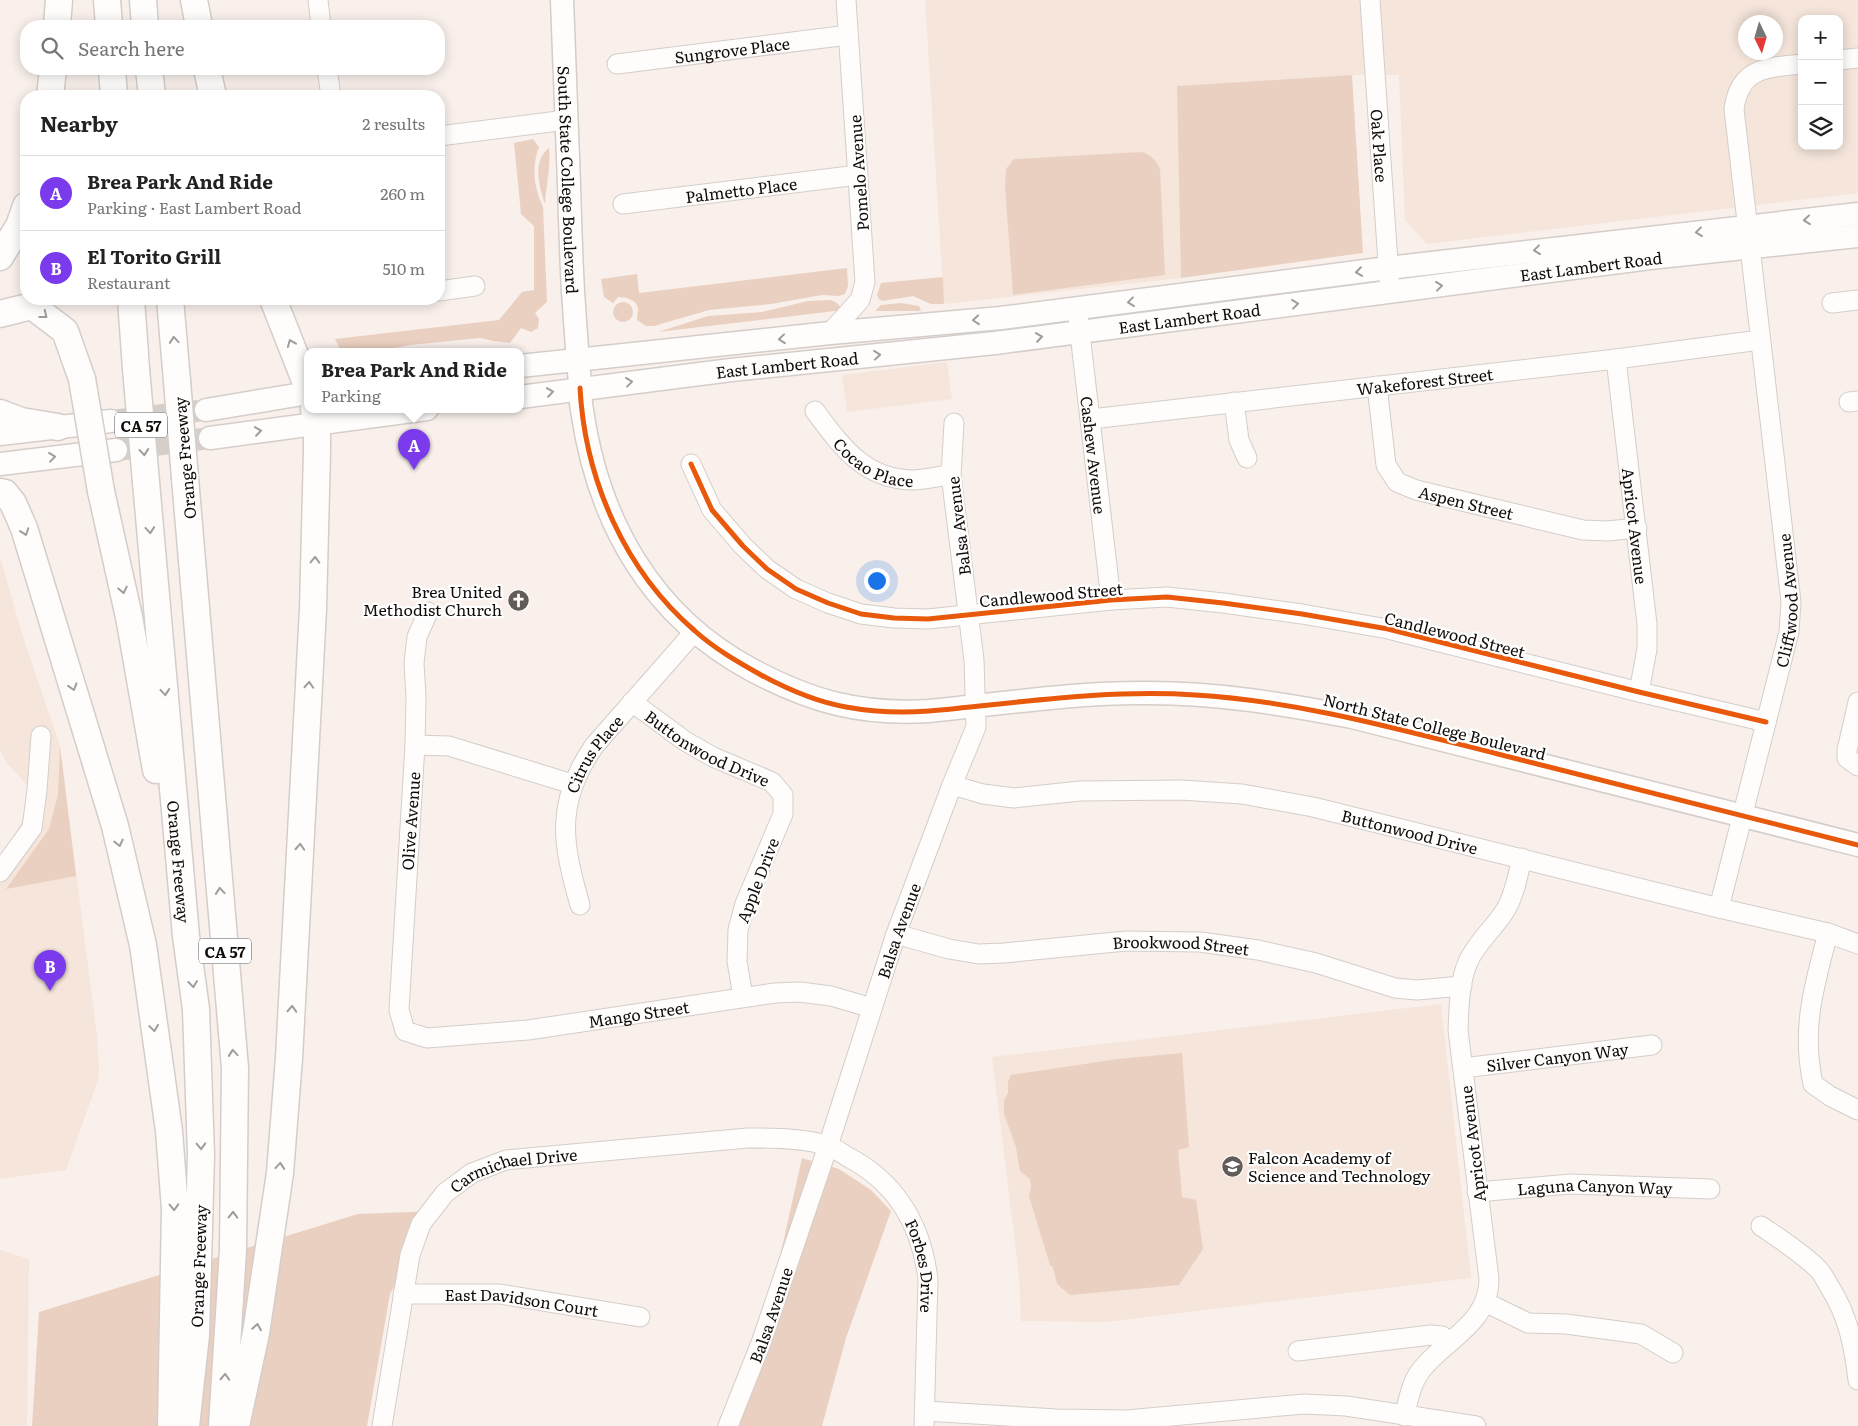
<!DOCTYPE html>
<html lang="en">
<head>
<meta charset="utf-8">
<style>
  :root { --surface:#fff; --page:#f6f6f6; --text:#222; --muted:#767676; --line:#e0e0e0; --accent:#7c3aed }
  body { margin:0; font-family:Literata,serif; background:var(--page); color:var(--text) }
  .controls { position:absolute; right:15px; top:15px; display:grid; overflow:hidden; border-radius:10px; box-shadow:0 2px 12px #0003 }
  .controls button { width:45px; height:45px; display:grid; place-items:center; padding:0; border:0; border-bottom:1px solid var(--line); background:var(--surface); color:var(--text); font:25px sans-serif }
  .compass { position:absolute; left:1738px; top:15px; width:45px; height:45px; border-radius:50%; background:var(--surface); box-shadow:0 2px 12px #0003; rotate:175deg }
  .you { position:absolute; left:876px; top:580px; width:18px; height:18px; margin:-12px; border:4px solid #fff; border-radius:50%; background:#1a73e8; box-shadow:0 0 0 8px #1a73e833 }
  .badge { display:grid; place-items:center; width:32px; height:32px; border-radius:50%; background:var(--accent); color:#fff; font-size:16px; font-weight:700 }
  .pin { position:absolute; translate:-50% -41px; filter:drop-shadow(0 1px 2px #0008) }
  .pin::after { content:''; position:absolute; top:26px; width:18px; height:15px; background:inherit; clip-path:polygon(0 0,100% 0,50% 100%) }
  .popup { position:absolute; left:304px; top:348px; width:220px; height:65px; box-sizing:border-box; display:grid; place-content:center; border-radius:10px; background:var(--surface); filter:drop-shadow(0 1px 4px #0005); font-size:16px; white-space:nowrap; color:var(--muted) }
  .popup b { font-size:19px; color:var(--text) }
  .popup::after { content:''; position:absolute; left:50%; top:100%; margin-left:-10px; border:10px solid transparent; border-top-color:var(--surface) }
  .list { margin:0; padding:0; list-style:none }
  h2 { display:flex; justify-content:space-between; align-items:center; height:65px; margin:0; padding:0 20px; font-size:21px }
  h2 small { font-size:16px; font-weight:400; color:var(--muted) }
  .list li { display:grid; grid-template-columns:32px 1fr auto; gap:15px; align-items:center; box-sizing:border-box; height:75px; padding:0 20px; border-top:1px solid var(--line) }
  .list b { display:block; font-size:19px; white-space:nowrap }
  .list p { margin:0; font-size:16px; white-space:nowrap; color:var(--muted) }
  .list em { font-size:16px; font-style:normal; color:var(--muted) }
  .icon { flex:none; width:28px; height:28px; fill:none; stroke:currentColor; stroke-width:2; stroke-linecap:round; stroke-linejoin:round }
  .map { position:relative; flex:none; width:1858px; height:1426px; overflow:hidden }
  .search { position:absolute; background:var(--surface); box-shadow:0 2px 12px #0003; left:20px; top:20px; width:425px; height:55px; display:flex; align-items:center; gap:12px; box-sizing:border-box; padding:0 18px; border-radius:20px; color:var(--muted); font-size:19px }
  .panel { position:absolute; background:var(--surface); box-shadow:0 2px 12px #0003; left:20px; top:90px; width:425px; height:215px; border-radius:20px }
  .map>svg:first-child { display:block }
  .built { fill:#f5e5db; fill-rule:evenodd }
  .green { fill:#ead0c0 }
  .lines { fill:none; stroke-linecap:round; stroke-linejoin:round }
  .major-tunnel { stroke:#d6cec9; stroke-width:22; stroke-dasharray:22 11; stroke-linecap:butt }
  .minor-casing { stroke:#d4cdc9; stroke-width:21 }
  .major-casing { stroke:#d4cdc9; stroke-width:25 }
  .highway-casing { stroke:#d4cdc9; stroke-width:29 }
  .minor { stroke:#fefdfc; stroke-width:19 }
  .major { stroke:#fefdfc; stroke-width:22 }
  .highway { stroke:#fefdfc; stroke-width:26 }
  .highway-bridge-casing { stroke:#d4cdc9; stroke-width:29; stroke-linecap:butt }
  .highway-bridge { stroke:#fefdfc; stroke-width:26 }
  .cycleway-casing { stroke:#fff; stroke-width:8 }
  .cycleway { stroke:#e8590c; stroke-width:5 }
  .oneway { stroke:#9f9c9a }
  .labels { text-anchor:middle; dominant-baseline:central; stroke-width:4.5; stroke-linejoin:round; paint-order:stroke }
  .shield { fill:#fff; stroke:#585452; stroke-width:1 }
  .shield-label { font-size:15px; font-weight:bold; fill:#100b08 }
  .street-label { font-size:16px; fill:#100b08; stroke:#fff }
  .poi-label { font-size:16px; fill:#100b08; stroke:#fff; text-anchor:end }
</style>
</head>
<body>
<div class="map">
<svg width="1858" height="1426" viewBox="0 0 1858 1426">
  <rect width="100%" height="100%" fill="#f9f0eb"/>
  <!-- built -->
  <g class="built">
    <path d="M925 0H1858V193L1427 244 1405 220 1399 75H1352L1178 86 1181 278 944 304ZM1802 19H1839V146H1802ZM1746 22H1776V52H1746Z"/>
    <polygon points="947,362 952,399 847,412 842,375"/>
    <polygon points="0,557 24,640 60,746 97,1036 99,1065 99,1077 66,1170 0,1179 0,857 25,817 27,785 7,763 0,750"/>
    <polygon points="1441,1004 1471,1278 1105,1322 1021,1321 1019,1275 992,1057"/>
    <polygon points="0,1250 29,1259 27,1426 0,1426"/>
  </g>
  <!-- green -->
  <g class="green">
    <polygon points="1352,75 1363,253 1181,278 1177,86"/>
    <path d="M533 139 539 147C531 168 534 187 543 207L547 302 535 313 539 319 538 328 531 332 521 328 510 343 493 341 480 338 410 345 376 351H341L335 339 499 320 522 292 534 290V226L521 214 514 143Z"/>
    <path d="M549 148C551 167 546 185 545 204 539 186 532 161 549 148Z"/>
    <path d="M1142 152C1151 155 1156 160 1160 169L1165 275 1013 295 1005 185 1006 169 1014 159Z"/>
    <polygon points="847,268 848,286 845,294 839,296 822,295 771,304 709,310 654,326 646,326 637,320 638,308 635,302 627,298 618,297 613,303 604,297 601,279 637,274 639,293"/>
    <polygon points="943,277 944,304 931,304 913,296 883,301 879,299 877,295 881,283"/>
    <polygon points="831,300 837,303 843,310 658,332 708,316 762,312 808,301"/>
    <circle cx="623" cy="312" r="10"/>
    <polygon points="901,303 919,306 921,311 875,311 881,305"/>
    <polygon points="60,746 76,876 6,889 49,829 58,795"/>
    <polygon points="1182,1053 1189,1147 1178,1150 1182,1197 1196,1200 1203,1249 1179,1285 1070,1295 1057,1284 1053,1267 1050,1265 1029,1196 1031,1187 1030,1179 1020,1171 1016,1147 1004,1114 1004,1100 1008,1093 1008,1082 1011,1075 1118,1059"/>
    <polygon points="802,1158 839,1169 871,1190 891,1211 846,1338 822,1426 739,1426 778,1265"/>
    <polygon points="436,1211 390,1294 367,1426 32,1426 39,1312 358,1214"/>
  </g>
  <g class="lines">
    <!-- major-tunnel -->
    <g class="major-tunnel">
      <polyline points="111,421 206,410"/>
      <polyline points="116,450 210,438"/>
    </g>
    <defs>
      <g id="minor">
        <polyline points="318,0 321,26"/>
        <path id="s1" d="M1370 0 1390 292"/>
        <polyline points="1839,60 1858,58"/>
        <path id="s2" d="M617 64 848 35"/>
        <polyline points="327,69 331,96"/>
        <polyline points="439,136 566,120"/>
        <path id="s3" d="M623 204 858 175"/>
        <polyline points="439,291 475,286"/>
        <polyline points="1832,303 1858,300"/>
        <path id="s4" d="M1077 308 1111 600"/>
        <polyline points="830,333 860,300 865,282 846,0"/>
        <path id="s5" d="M1616 359 1647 624V649L1639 692"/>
        <path id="s6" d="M1377 386 1386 465 1397 482 1416 490 1583 530 1608 531 1637 528"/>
        <polyline points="1234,402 1239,440 1247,458"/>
        <polyline points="1849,402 1858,401"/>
        <path id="s7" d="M815 411C841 446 864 479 912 480 925 480 938 476 951 475"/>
        <path id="s8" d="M1091 419 1616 359 1760 340"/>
        <polyline points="691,464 712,510 743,546 767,569 796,589 828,603 861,614 894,618 928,619 1111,600 1167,597 1223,603 1302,614 1388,629 1639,692 1766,722"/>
        <path id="s9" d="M428 612 417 637 414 663 416 697 415 745 399 1010 405 1031 427 1038 528 1030 775 993 800 992 831 996 872 1008"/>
        <path id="s10" d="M632 702 685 741 713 757 772 782 783 795V814L745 904 738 930 737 961 743 997"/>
        <polyline points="1858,702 1847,750 1847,758 1858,766"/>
        <polyline points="415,745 449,746 572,784"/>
        <path id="s11" d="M952 785 983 794 1014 798 1080 791 1181 790 1242 794 1313 807 1719 908 1828 933 1858 944"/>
        <polyline points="0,872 32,828 37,790 41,736"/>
        <path id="s12" d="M580 905C562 842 555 803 594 746L695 631"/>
        <path id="s13" d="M1719 908 1789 632 1791 602 1734 109C1740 67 1766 68 1802 64"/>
        <path d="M1828 933C1814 986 1801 1029 1813 1084L1830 1096 1858 1110"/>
        <path id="s14" d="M896 934 949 949 979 954 1004 953 1126 941 1200 942 1258 950 1316 963 1395 988 1417 990 1462 986"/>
        <path id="s15" d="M1463 1068 1652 1045"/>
        <path id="s16" d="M1477 1192 1571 1184 1710 1189"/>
        <path d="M1761 1226C1780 1239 1799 1251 1816 1267 1822 1272 1825 1279 1829 1286 1848 1315 1854 1346 1858 1380"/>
        <path id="s17" d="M403 1294H500L640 1317"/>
        <polyline points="1485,1302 1528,1323 1566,1324 1641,1334 1673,1353"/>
        <polyline points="1298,1351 1431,1335 1442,1336 1449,1343"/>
        <polyline points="925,1411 1057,1419 1127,1420 1304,1404 1346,1406 1476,1426"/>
        <path d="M1404 1416C1409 1399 1411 1382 1422 1369 1446 1339 1489 1323 1489 1279L1458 1030C1459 1009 1459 982 1468 962 1477 941 1495 928 1506 909 1515 893 1518 875 1522 858"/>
        <path id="s18" d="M382 1426 410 1255 421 1224 445 1193 472 1173 506 1160 748 1138C770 1138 807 1138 828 1146 835 1148 841 1153 848 1157 897 1183 921 1224 928 1279L924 1426"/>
        <path id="s19" d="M728 1426 761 1343 828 1146 896 934 952 785 976 727 974 660 951 475 954 423"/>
      </g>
      <g id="major">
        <path id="s20" d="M562 0C564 61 567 123 569 185 570 220 571 255 573 291 575 321 577 352 580 383 581 392 580 401 582 410 598 521 651 616 752 670 812 702 861 715 929 711 1002 704 1075 692 1149 693 1217 693 1285 704 1352 717L1858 845"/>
        <polyline points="520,366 830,333 1001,318 1388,268 1858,214"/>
        <path id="s21" d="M520 397 731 370 995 343 1650 258 1858 236"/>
        <polyline points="206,410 308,393"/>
        <polyline points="0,434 111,421"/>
        <polyline points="210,438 427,409"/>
        <polyline points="0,464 116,450"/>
      </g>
      <g id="highway">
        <polyline points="107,0 109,26"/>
        <polyline points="143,0 145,26"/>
        <polyline points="194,0 199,26"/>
        <polyline points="57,26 59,0"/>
        <polyline points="112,69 114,96"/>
        <polyline points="149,69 152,96"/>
        <polyline points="207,69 213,96"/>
        <polyline points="50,96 53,69"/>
        <polyline points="0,257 19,226 26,206"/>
        <polyline points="131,299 136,369"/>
        <polyline points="170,299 177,381"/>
        <polyline points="273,299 308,388"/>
        <polyline points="0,314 32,306 65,331 82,379"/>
        <polyline points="0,413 21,421 58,427"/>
        <polyline points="185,478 235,1068 233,1250 222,1426"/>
        <path id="s22" d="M146 482 186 936 196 1009 201 1155 196 1335 186 1426"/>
        <polyline points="101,491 129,617 156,770"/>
        <polyline points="0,492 5,493 13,503 24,528 115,826 143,945 169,1131 175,1209 171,1426"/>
        <polyline points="236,1426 256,1333 280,1173 289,1058 313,609 317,451 317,422 314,409"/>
      </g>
    </defs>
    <!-- minor casing -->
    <use href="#minor" class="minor-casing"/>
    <!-- major casing -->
    <use href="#major" class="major-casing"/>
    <!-- highway casing -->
    <use href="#highway" class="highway-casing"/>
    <!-- minor -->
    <use href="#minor" class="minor"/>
    <!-- major -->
    <use href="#major" class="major"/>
    <!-- highway -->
    <use href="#highway" class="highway"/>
    <defs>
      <g id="highway-bridge">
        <polyline points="136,369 146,482"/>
        <polyline points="82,379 101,491"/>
        <polyline points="177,381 185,478"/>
      </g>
    </defs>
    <!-- highway-bridge casing -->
    <use href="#highway-bridge" class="highway-bridge-casing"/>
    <!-- highway-bridge -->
    <use href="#highway-bridge" class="highway-bridge"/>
    <defs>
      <g id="cycleway">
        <path d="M580 388C585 480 625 571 695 631 715 649 738 662 761 675 787 689 816 702 846 707 873 712 901 713 929 711 1017 703 1106 689 1195 695 1298 701 1398 729 1498 754 1618 784 1738 814 1858 845"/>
        <polyline points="691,464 712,510 743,546 767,569 796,589 828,603 861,614 894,618 928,619 1111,600 1167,597 1223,603 1302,614 1388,629 1639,692 1766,722"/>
      </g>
    </defs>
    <!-- cycleway casing -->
    <use href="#cycleway" class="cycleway-casing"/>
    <!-- cycleway -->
    <use href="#cycleway" class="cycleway"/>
  </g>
  <!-- one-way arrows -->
  <defs><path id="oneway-chevron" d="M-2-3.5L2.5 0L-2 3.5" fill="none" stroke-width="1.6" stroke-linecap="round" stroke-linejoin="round" transform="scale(1.25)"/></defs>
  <g class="oneway">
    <use href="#oneway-chevron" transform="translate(1807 220) rotate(174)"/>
    <use href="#oneway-chevron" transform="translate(1699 232) rotate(173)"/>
    <use href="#oneway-chevron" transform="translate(1537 250) rotate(173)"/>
    <use href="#oneway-chevron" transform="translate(1359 272) rotate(172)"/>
    <use href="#oneway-chevron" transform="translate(1439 286) rotate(-7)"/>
    <use href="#oneway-chevron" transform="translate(1131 302) rotate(173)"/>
    <use href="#oneway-chevron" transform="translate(1295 304) rotate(-7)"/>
    <use href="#oneway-chevron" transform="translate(44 315) rotate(38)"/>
    <use href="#oneway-chevron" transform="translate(976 320) rotate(175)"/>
    <use href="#oneway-chevron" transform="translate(1039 337) rotate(-8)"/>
    <use href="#oneway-chevron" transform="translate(782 339) rotate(174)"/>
    <use href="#oneway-chevron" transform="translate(174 340) rotate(-95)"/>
    <use href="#oneway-chevron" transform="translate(291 343) rotate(-112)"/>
    <use href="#oneway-chevron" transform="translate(877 355) rotate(-6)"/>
    <use href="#oneway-chevron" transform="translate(629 382) rotate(-7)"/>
    <use href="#oneway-chevron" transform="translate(550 392) rotate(-8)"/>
    <use href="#oneway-chevron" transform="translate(258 431) rotate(-8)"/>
    <use href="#oneway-chevron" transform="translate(144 452) rotate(85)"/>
    <use href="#oneway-chevron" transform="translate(52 457) rotate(-7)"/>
    <use href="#oneway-chevron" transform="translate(150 530) rotate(85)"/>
    <use href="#oneway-chevron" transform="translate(25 532) rotate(71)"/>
    <use href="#oneway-chevron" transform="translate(315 560) rotate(-89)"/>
    <use href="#oneway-chevron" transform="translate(123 590) rotate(78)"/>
    <use href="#oneway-chevron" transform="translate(309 685) rotate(-87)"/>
    <use href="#oneway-chevron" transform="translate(73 687) rotate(73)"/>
    <use href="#oneway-chevron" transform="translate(165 692) rotate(85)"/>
    <use href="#oneway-chevron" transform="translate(119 843) rotate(77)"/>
    <use href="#oneway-chevron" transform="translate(300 847) rotate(-87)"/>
    <use href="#oneway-chevron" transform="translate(220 891) rotate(-95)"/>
    <use href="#oneway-chevron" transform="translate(193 984) rotate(83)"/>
    <use href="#oneway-chevron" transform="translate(292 1009) rotate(-87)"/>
    <use href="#oneway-chevron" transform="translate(154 1028) rotate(82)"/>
    <use href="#oneway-chevron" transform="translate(233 1053) rotate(-95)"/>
    <use href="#oneway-chevron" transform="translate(201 1146) rotate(88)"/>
    <use href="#oneway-chevron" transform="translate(280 1166) rotate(-85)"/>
    <use href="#oneway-chevron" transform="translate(174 1207) rotate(88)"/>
    <use href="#oneway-chevron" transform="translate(233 1215) rotate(-89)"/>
    <use href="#oneway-chevron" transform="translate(257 1327) rotate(-81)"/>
    <use href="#oneway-chevron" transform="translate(225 1377) rotate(-87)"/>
  </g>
  <!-- icons -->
  <defs>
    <symbol id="church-disc" viewBox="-11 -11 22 22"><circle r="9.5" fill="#625b57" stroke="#fff"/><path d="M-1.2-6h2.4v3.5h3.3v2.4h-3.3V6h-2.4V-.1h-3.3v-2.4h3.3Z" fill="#fff"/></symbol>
    <symbol id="school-disc" viewBox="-11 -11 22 22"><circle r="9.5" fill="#625b57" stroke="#fff"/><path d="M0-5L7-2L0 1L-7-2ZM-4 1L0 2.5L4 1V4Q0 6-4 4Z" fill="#fff"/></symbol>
  </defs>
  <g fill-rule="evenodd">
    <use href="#church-disc" x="506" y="588" width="25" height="25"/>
    <use href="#school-disc" x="1220" y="1154" width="25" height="25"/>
  </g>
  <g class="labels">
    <!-- shield labels -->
    <g class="shield">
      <rect x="115" y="412.5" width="52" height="25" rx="4"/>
      <rect x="199" y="938.5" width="52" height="25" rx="4"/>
    </g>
    <g class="shield-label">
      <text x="141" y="425">CA 57</text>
      <text x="225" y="951">CA 57</text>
    </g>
    <!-- street labels -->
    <g class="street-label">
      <text stroke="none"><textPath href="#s2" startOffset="116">Sungrove Place</textPath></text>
      <text stroke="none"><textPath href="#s1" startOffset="146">Oak Place</textPath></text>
      <text transform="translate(858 173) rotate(-94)">Pomelo Avenue</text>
      <text stroke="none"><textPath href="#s20" startOffset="180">South State College Boulevard</textPath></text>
      <text stroke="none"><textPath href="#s3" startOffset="119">Palmetto Place</textPath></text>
      <text stroke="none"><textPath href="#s21" startOffset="1079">East Lambert Road</textPath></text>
      <text stroke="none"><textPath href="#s21" startOffset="674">East Lambert Road</textPath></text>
      <text stroke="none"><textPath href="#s21" startOffset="269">East Lambert Road</textPath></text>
      <text stroke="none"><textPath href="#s8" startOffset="336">Wakeforest Street</textPath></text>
      <text stroke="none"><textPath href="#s4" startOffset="148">Cashew Avenue</textPath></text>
      <text stroke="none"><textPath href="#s7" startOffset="81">Cocao Place</textPath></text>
      <text transform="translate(184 458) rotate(-95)">Orange Freeway</text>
      <text stroke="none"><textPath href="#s6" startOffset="172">Aspen Street</textPath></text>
      <text transform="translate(958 526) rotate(-97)">Balsa Avenue</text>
      <text stroke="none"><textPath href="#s5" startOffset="168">Apricot Avenue</textPath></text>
      <text transform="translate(1051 594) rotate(-5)">Candlewood Street</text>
      <text stroke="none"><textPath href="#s13" startOffset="316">Cliffwood Avenue</textPath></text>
      <text transform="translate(1455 634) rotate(14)">Candlewood Street</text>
      <text transform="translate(1435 726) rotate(14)">North State College Boulevard</text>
      <text stroke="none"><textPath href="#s10" startOffset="89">Buttonwood Drive</textPath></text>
      <text stroke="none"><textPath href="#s12" startOffset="160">Citrus Place</textPath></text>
      <text transform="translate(410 821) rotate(-86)">Olive Avenue</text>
      <text stroke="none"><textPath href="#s11" startOffset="464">Buttonwood Drive</textPath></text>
      <text stroke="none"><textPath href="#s22" startOffset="381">Orange Freeway</textPath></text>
      <text transform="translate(757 880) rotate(-69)">Apple Drive</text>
      <text stroke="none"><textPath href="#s19" startOffset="524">Balsa Avenue</textPath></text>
      <text stroke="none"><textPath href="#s14" startOffset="288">Brookwood Street</textPath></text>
      <text stroke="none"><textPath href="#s9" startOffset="659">Mango Street</textPath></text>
      <text stroke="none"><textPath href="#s15" startOffset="95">Silver Canyon Way</textPath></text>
      <text transform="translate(1472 1144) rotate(-97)">Apricot Avenue</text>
      <text stroke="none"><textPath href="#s18" startOffset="320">Carmichael Drive</textPath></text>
      <text stroke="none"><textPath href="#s16" startOffset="118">Laguna Canyon Way</textPath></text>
      <text transform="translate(198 1266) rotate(-88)">Orange Freeway</text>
      <text stroke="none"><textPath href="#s18" startOffset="800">Forbes Drive</textPath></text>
      <text stroke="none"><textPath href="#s17" startOffset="119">East Davidson Court</textPath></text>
      <text stroke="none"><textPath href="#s19" startOffset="119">Balsa Avenue</textPath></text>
    </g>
    <!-- poi labels -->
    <g class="poi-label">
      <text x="502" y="591">Brea United<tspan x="502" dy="18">Methodist Church</tspan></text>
      <text x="1248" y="1157" text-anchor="start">Falcon Academy of<tspan x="1248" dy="18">Science and Technology</tspan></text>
    </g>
  </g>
</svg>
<div class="controls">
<button>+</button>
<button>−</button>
<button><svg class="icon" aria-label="layers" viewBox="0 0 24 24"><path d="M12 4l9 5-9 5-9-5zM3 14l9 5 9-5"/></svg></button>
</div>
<svg class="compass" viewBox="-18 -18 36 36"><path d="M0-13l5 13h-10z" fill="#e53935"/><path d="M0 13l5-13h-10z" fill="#767676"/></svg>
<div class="you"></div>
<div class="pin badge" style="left:414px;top:470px">A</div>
<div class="popup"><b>Brea Park And Ride</b>Parking</div>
<div class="pin badge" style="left:50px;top:991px">B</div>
<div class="search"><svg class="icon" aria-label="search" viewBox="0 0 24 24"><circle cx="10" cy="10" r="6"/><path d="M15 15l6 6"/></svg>Search here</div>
<section class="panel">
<h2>Nearby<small>2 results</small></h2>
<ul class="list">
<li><span class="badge">A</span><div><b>Brea Park And Ride</b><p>Parking · East Lambert Road</p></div><em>260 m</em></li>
<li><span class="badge">B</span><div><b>El Torito Grill</b><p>Restaurant</p></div><em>510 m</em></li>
</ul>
</section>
</div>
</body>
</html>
